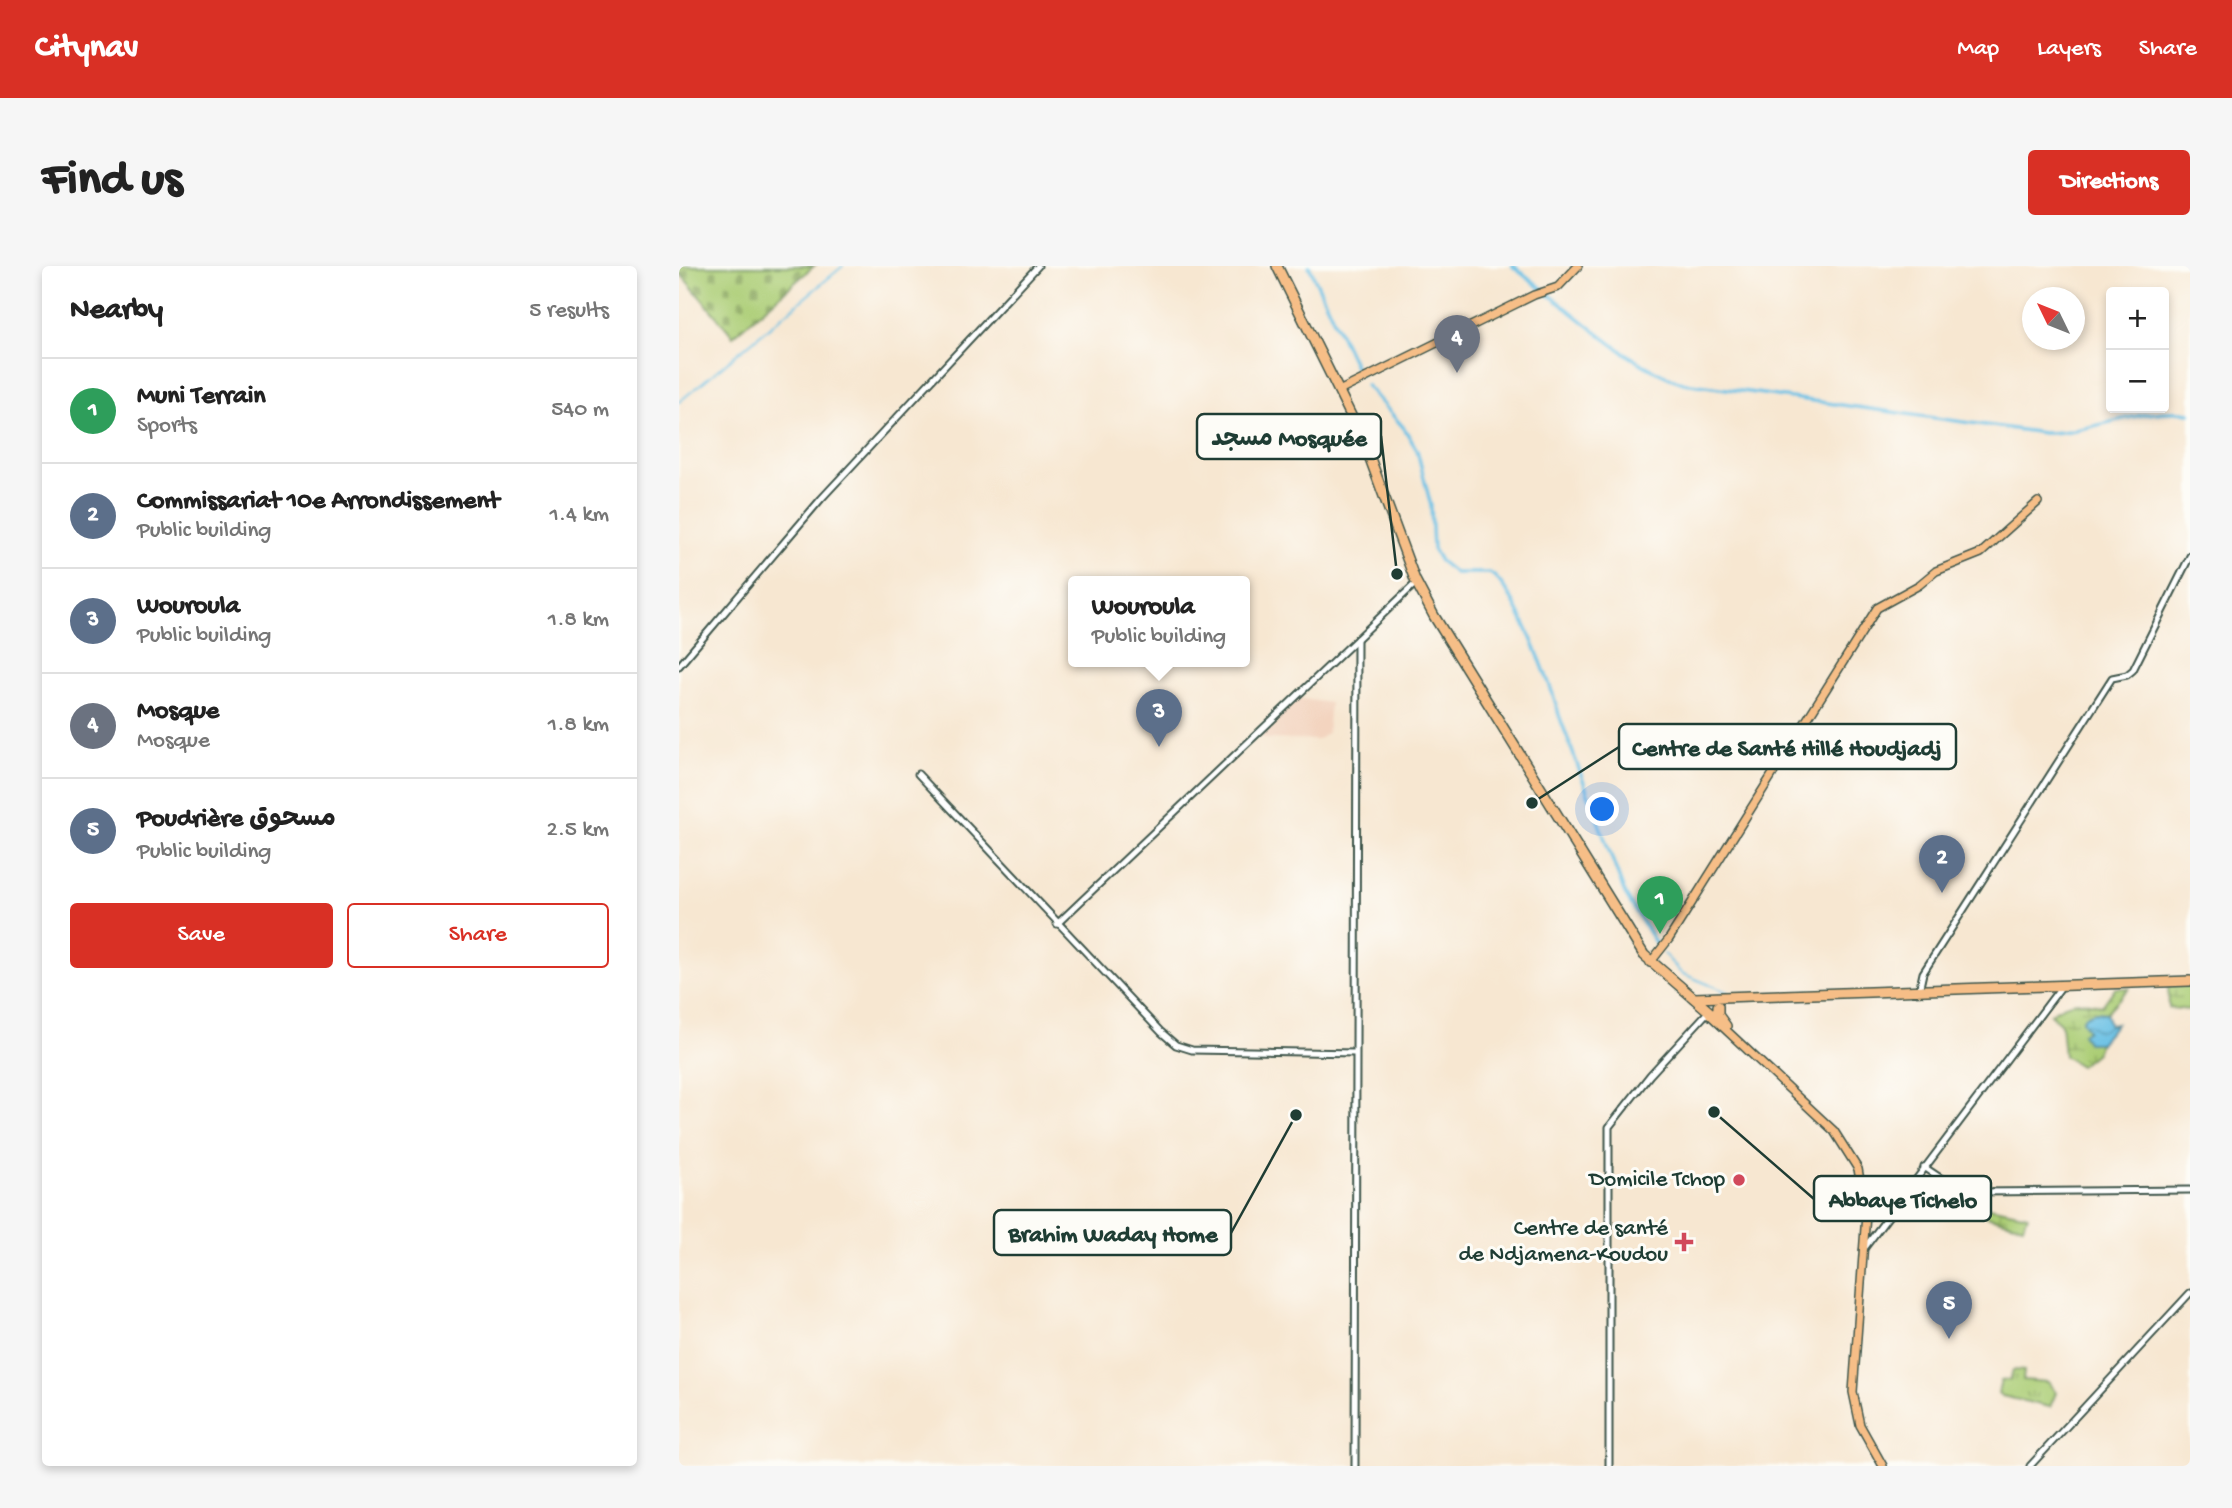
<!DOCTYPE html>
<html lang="en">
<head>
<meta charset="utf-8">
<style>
  :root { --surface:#fff; --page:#f6f6f6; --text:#222; --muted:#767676; --line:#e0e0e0; --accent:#d93025 }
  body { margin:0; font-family:"Gochi Hand","Playpen Sans Arabic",sans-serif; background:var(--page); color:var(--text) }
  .controls { position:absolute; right:21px; top:21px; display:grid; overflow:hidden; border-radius:7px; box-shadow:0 4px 10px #0003 }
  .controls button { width:63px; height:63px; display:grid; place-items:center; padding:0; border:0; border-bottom:2px solid var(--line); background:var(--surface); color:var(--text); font:35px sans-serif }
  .compass { position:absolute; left:1343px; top:21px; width:63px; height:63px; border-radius:50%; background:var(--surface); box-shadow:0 4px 10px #0003; rotate:313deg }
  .you { position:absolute; left:924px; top:544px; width:24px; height:24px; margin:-18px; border:5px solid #fff; border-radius:50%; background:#1a73e8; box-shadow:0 0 0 10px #1a73e833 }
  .badge { display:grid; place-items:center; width:46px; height:46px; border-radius:50%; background:var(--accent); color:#fff; font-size:23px; font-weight:700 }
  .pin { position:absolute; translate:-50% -58px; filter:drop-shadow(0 2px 4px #0008) }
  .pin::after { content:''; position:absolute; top:37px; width:24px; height:21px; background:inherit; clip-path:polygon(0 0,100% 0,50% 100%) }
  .popup { position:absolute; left:389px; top:310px; width:182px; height:91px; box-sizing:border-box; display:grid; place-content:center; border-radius:7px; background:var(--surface); filter:drop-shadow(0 2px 5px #0005); font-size:23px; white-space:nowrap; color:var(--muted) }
  .popup b { font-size:26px; color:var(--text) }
  .popup::after { content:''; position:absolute; left:50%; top:100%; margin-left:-14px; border:14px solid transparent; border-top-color:var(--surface) }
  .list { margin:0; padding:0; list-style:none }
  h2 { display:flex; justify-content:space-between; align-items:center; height:91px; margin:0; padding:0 28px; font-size:30px }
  h2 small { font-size:23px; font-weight:400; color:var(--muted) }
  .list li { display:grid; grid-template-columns:46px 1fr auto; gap:21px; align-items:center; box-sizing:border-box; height:105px; padding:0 28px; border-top:2px solid var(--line) }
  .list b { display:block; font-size:26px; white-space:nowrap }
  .list p { margin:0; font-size:23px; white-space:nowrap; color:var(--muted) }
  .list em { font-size:23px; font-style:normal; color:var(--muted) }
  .actions { display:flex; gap:14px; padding:21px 28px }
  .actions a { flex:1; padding:16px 0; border:2px solid var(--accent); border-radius:7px; text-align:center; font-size:24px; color:var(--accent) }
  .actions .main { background:var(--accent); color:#fff }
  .map { position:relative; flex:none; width:1511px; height:1200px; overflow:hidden; border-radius:7px }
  header { display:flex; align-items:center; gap:42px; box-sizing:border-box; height:98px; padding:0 35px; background:var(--accent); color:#fff }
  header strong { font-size:33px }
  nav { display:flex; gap:38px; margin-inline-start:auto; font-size:24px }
  .intro { display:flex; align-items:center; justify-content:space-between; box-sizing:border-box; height:168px; padding:0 42px }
  h1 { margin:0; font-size:49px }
  .button { padding:18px 32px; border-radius:7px; background:var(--accent); color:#fff; font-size:24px; font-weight:700 }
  main { display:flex; gap:42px; padding:0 42px }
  aside { flex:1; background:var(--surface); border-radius:7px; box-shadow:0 4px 10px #0003 }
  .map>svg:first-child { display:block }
  .built { fill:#f3d4bf }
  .grass { fill:url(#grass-tufts); stroke:#658554; stroke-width:2 }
  .wetland { fill:url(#wetland-marsh); stroke:#658554; stroke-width:2 }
  .cemetery { fill:url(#cemetery-stones); stroke:#658554; stroke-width:2 }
  .water { fill:url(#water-waves); stroke:#437e8c; stroke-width:2 }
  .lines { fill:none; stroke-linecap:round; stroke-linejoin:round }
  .stream { stroke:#67bfe4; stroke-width:2 }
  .canal { stroke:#67bfe4; stroke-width:3.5 }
  .river { stroke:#67bfe4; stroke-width:4.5 }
  .minor-casing { stroke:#3f564c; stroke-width:9 }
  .major-casing { stroke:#3f564c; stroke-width:10 }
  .highway-casing { stroke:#3f564c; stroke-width:12 }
  .minor { stroke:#fff; stroke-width:5 }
  .major { stroke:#f6be87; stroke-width:7 }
  .highway { stroke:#f6be87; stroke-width:9 }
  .poi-dot { fill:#d1495b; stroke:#fdfcf7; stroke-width:2.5 }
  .labels { text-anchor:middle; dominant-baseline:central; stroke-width:6; stroke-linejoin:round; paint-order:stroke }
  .poi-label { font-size:23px; fill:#1f3d34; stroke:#fdfcf7; text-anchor:end }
  .leader { fill:none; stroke:#1f3d34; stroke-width:2.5 }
  .callout-dot { fill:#1f3d34; stroke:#fdfcf7; stroke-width:2.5 }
  .callout { fill:#fdfcf7; stroke:#1f3d34; stroke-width:2.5 }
  .callout-label { font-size:24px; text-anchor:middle; font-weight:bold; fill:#1f3d34 }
</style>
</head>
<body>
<header>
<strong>Citynav</strong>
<nav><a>Map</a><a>Layers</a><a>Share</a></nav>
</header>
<div class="intro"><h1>Find us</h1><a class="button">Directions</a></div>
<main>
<aside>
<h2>Nearby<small>5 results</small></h2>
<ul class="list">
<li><span class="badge" style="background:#2e9e5b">1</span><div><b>Muni Terrain</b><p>Sports</p></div><em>540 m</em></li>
<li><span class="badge" style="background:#5c6f8a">2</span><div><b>Commissariat 10e Arrondissement</b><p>Public building</p></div><em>1.4 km</em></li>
<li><span class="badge" style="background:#5c6f8a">3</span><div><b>Wouroula</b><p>Public building</p></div><em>1.8 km</em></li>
<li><span class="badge" style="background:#6b7280">4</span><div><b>Mosque</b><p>Mosque</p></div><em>1.8 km</em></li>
<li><span class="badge" style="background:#5c6f8a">5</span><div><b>Poudrière مسحوق</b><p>Public building</p></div><em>2.5 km</em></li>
</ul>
<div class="actions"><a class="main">Save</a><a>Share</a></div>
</aside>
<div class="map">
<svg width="1511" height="1200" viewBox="0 0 1511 1200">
  <defs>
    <pattern id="grass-tufts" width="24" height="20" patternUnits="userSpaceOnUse" patternTransform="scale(1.75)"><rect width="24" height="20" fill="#abcd75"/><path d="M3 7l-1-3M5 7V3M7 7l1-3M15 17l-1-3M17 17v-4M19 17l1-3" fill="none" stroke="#8ba861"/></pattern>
    <pattern id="wetland-marsh" width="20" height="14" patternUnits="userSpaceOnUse" patternTransform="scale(1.75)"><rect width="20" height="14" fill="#abcd75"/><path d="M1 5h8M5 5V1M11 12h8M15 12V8" fill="none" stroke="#8ba861"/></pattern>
    <pattern id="cemetery-stones" width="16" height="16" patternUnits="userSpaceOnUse" patternTransform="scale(1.75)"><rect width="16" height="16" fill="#abcd75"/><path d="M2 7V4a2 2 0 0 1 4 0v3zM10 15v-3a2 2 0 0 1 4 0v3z" fill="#8ba861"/></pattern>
    <pattern id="water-waves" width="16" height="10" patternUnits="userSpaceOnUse" patternTransform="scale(1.75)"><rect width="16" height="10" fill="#67bfe4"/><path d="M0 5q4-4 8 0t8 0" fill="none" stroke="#549cba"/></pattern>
  </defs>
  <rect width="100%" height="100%" fill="#fdfcf7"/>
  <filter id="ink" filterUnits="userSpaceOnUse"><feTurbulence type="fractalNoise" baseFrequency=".0143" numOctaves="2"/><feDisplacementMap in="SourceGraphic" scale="14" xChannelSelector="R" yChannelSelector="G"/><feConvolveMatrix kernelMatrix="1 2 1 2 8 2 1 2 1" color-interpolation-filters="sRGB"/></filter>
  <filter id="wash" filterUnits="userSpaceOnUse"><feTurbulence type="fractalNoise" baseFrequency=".00686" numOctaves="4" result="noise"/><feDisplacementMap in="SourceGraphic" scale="28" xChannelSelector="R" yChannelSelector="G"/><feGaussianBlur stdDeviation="1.57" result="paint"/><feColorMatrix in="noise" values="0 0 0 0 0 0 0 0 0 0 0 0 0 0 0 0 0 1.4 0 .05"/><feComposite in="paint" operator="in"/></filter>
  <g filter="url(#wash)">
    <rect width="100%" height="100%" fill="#f7e7d1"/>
    <!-- built -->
    <polygon class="built" points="617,432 651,437 648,467 639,474 586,473 580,468"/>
    <!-- grass -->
    <polygon class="grass" points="1334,1104 1345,1105 1344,1114 1369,1116 1377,1127 1371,1141 1323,1130 1319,1127 1322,1115 1330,1114"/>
    <!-- wetland -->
    <g class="wetland">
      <polygon points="1511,717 1511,744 1490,742 1489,718"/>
      <path d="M1436 722H1450L1427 747 1415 746 1409 777H1421L1417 787 1401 800 1385 790 1382 758 1371 748C1387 735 1402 733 1423 740Z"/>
      <polygon points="1235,918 1262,931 1349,949 1344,960 1232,930"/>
    </g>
    <!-- cemetery -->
    <polygon class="cemetery" points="0,0 135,0 54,70 0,6"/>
    <!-- water -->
    <polygon class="water" points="1415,746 1427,747 1431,759 1437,758 1421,777 1409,777 1403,768 1409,764 1403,755 1406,750"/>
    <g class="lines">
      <!-- stream -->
      <g class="stream">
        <polyline points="0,136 164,0"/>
        <polyline points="985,688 1002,707 1048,726"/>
      </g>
      <!-- canal -->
      <g class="canal">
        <polyline points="630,0 680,109"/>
        <path d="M872 30C914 62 954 101 1005 117L1364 167C1414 167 1462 140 1511 147"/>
        <path d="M687 119 725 162 738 184 752 240 754 283 761 295 776 307H811C836 322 873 420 880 449L946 628 979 681"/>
      </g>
      <!-- river -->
      <polyline class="river" points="834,0 872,30"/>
    </g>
  </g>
  <g filter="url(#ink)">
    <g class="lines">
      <defs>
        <g id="minor">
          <polyline points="0,400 142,233 359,0"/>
          <polyline points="239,508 482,766 497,779 513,784 676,787"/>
          <polyline points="378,658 737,317"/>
          <polyline points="1240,725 1244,707 1433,412 1448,409 1454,404 1511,290"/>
          <polyline points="1245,901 1272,919 1296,926 1511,924"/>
          <polyline points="1184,984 1382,721"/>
          <polyline points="676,1200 678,373"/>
          <polyline points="930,1200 930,861 971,809 1028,747"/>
          <polyline points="1351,1200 1511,1027"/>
        </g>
        <g id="major">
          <polyline points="660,125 855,29 879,21 899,0"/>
          <polyline points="971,697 990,673 1198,342 1240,319 1257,305 1302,287 1359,236"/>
          <polyline points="1031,749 1155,865 1179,903 1187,948 1174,1126 1181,1159 1204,1200"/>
        </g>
        <g id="highway">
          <polyline points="598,0 685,176 736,314 755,350 965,689 1032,747"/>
          <polyline points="1015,732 1511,715"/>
          <polyline points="1039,740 1039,749 1047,760"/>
        </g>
      </defs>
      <!-- minor casing -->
      <use href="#minor" class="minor-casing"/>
      <!-- major casing -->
      <use href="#major" class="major-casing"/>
      <!-- highway casing -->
      <use href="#highway" class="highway-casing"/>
      <!-- minor -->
      <use href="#minor" class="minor"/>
      <!-- major -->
      <use href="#major" class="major"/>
      <!-- highway -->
      <use href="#highway" class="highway"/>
    </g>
  </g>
  <!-- markers -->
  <g class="poi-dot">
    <circle cx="1060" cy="914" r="7"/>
    <path d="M1001.5 965.5h7v7h7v7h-7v7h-7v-7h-7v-7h7z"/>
  </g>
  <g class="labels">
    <!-- poi labels -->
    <g class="poi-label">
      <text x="1046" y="914">Domicile Tchop</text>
      <text x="989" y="963">Centre de santé<tspan x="989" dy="26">de Ndjamena-Koudou</tspan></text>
    </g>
  </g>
  <!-- callouts -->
  <path class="leader" d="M718 308L702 170M853 537L940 481M1035 846L1135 933M617 849L552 967"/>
  <g class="callout-dot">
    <circle cx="718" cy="308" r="7"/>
    <circle cx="853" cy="537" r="7"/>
    <circle cx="1035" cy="846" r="7"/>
    <circle cx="617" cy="849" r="7"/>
  </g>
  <g class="callout">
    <rect x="518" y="148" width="184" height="45" rx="7"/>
    <rect x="940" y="458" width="337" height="45" rx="7"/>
    <rect x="1135" y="910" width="177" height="45" rx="7"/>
    <rect x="315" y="944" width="237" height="45" rx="7"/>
  </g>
  <g class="callout-label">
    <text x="610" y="179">مسجد Mosquée</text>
    <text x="1108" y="489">Centre de Santé Hillé Houdjadj</text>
    <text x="1224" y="941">Abbaye Tichelo</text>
    <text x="434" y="975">Brahim Waday Home</text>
  </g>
</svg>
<div class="controls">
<button>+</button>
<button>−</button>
</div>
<svg class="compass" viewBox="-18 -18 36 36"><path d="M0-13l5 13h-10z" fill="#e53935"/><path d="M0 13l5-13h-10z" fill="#767676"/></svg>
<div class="you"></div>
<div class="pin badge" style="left:981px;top:668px;background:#2e9e5b">1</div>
<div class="pin badge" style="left:1263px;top:627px;background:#5c6f8a">2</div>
<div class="pin badge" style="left:480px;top:481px;background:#5c6f8a">3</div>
<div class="popup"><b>Wouroula</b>Public building</div>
<div class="pin badge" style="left:778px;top:107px;background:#6b7280">4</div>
<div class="pin badge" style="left:1270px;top:1073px;background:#5c6f8a">5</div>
</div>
</main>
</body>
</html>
